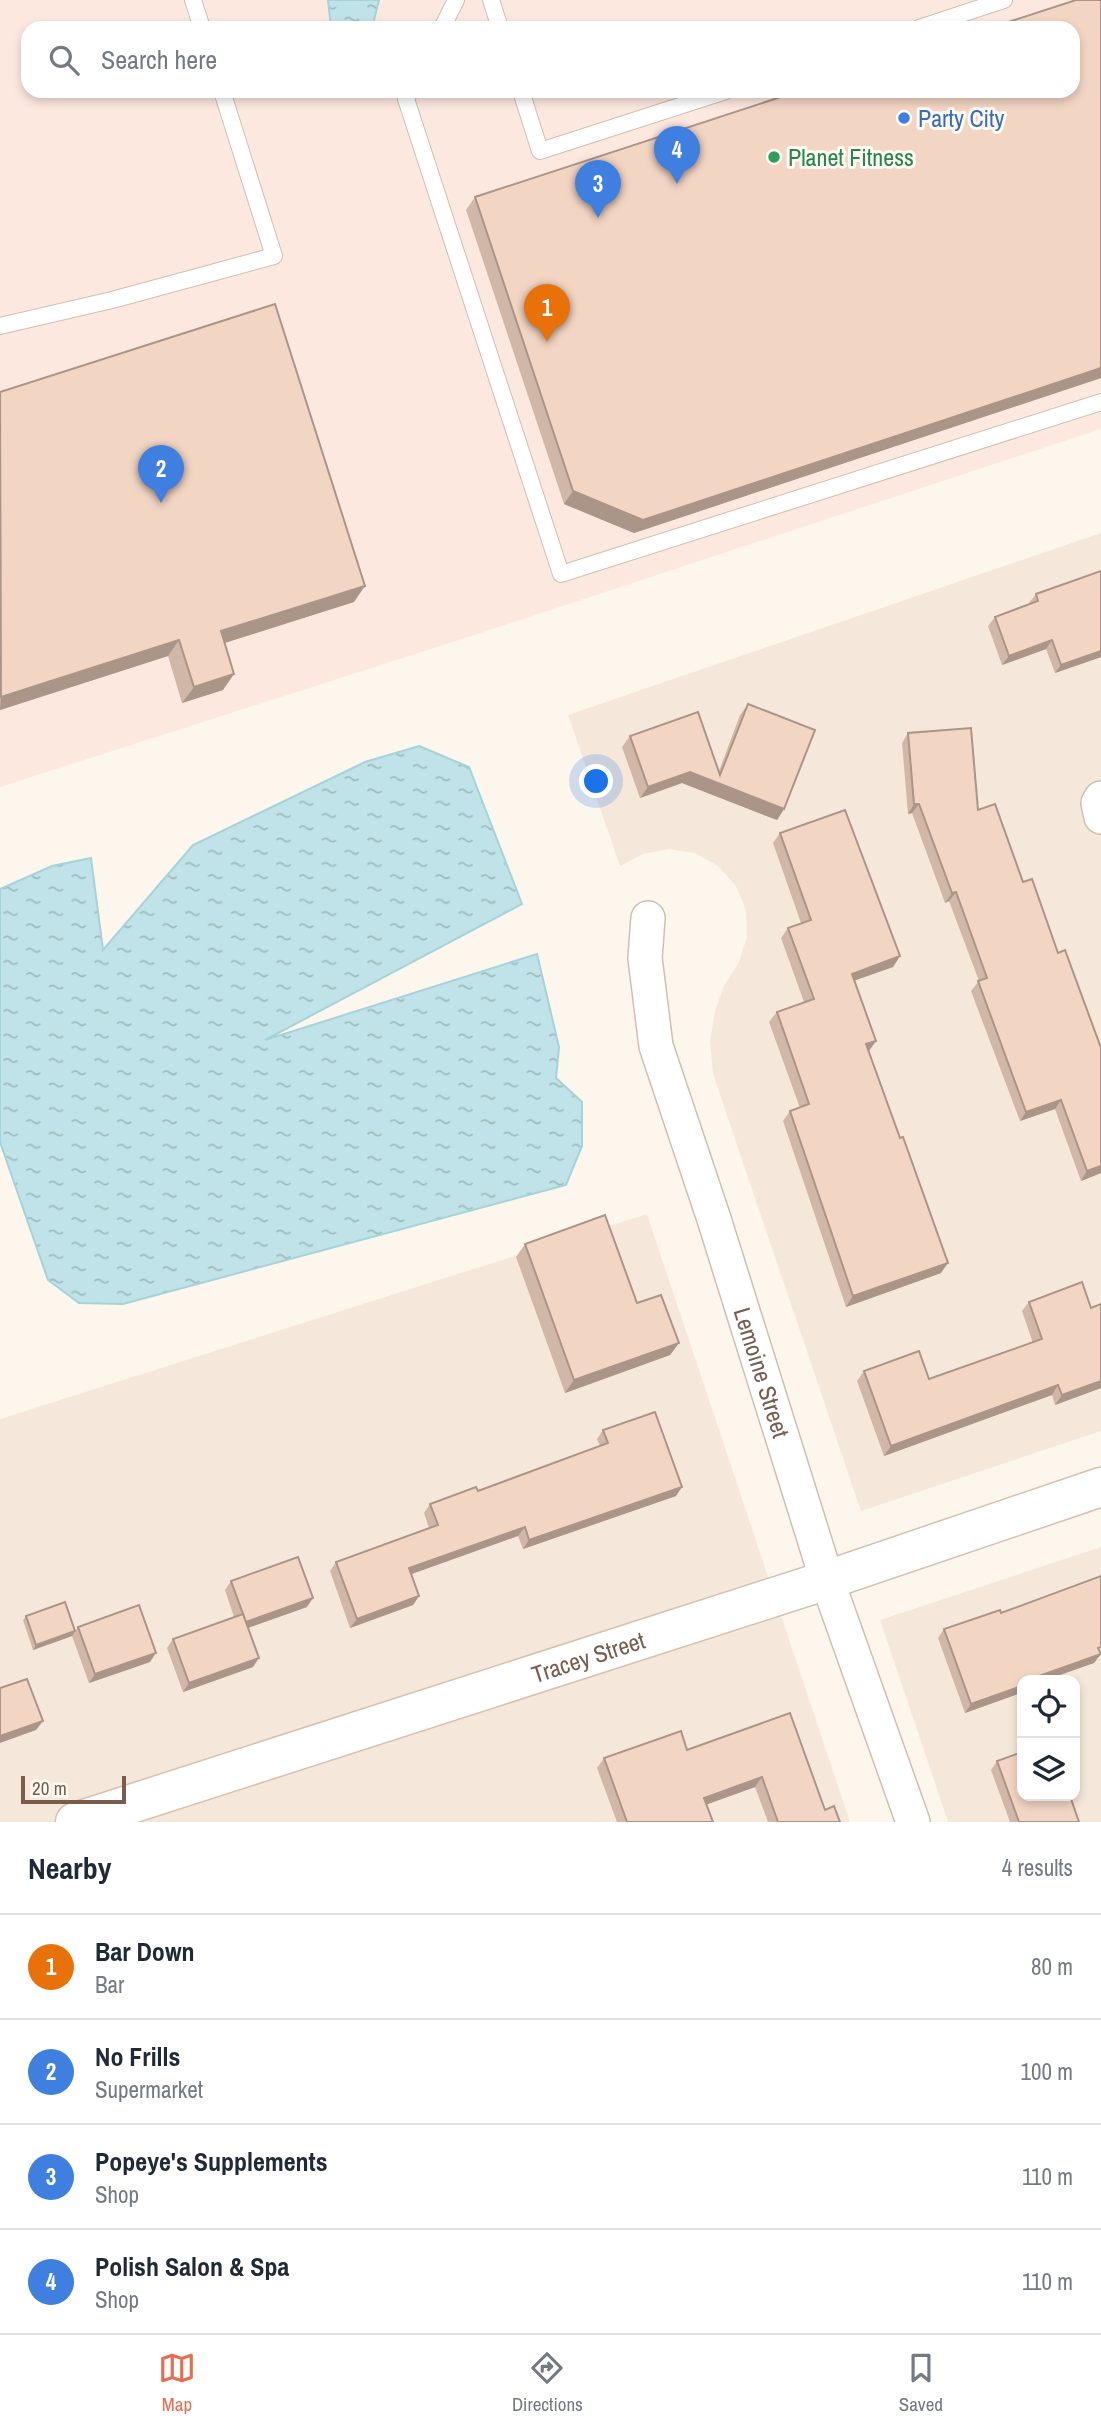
<!DOCTYPE html>
<html lang="en">
<head>
<meta charset="utf-8">
<style>
  :root { --surface:#fff; --page:#f2f2f3; --text:#1f2937; --muted:#747a83; --line:#e0e1e3; --accent:#e76f51 }
  body { margin:0; font-family:"Archivo Narrow",sans-serif; background:var(--page); color:var(--text) }
  .controls { position:absolute; right:21px; bottom:21px; display:grid; overflow:hidden; border-radius:14px; box-shadow:0 4px 10px #0003 }
  .controls button { width:63px; height:63px; display:grid; place-items:center; padding:0; border:0; border-bottom:2px solid var(--line); background:var(--surface); color:var(--text); font:35px sans-serif }
  .scale { position:absolute; left:21px; bottom:18px; width:105px; box-sizing:border-box; padding-left:7px; border:4px solid #7a5c4d; border-top:0; font-size:19px; line-height:24px; white-space:nowrap; color:#7a5c4d; -webkit-text-stroke:5px #fffaf3; paint-order:stroke }
  .you { position:absolute; left:597px; top:782px; width:24px; height:24px; margin:-18px; border:5px solid #fff; border-radius:50%; background:#1a73e8; box-shadow:0 0 0 10px #1a73e833 }
  .badge { display:grid; place-items:center; width:46px; height:46px; border-radius:50%; background:var(--accent); color:#fff; font-size:23px; font-weight:700 }
  .pin { position:absolute; translate:-50% -58px; filter:drop-shadow(0 2px 4px #0008) }
  .pin::after { content:''; position:absolute; top:37px; width:24px; height:21px; background:inherit; clip-path:polygon(0 0,100% 0,50% 100%) }
  .list { margin:0; padding:0; list-style:none }
  h2 { display:flex; justify-content:space-between; align-items:center; height:91px; margin:0; padding:0 28px; font-size:30px }
  h2 small { font-size:23px; font-weight:400; color:var(--muted) }
  .list li { display:grid; grid-template-columns:46px 1fr auto; gap:21px; align-items:center; box-sizing:border-box; height:105px; padding:0 28px; border-top:2px solid var(--line) }
  .list b { display:block; font-size:26px; white-space:nowrap }
  .list p { margin:0; font-size:23px; white-space:nowrap; color:var(--muted) }
  .list em { font-size:23px; font-style:normal; color:var(--muted) }
  .icon { flex:none; width:38px; height:38px; fill:none; stroke:currentColor; stroke-width:2; stroke-linecap:round; stroke-linejoin:round }
  .map { position:relative; flex:none; width:1101px; height:1822px; overflow:hidden }
  .search { position:absolute; background:var(--surface); box-shadow:0 4px 10px #0003; left:21px; right:21px; top:21px; height:77px; display:flex; align-items:center; gap:18px; box-sizing:border-box; padding:0 24px; border-radius:21px; color:var(--muted); font-size:26px }
  .sheet { height:511px; background:var(--surface) }
  nav { display:flex; justify-content:space-around; align-items:center; box-sizing:border-box; height:98px; border-top:2px solid var(--line); background:var(--surface); font-size:19px; color:var(--muted) }
  nav a { display:grid; justify-items:center; gap:4px }
  nav .on { color:var(--accent) }
  .map>svg:first-child { display:block }
  .residential { fill:#f5e8da; fill-rule:evenodd }
  .commercial { fill:#fde8e0; fill-rule:evenodd }
  .water { fill:url(#water-ripples); stroke:#a5d3da; stroke-width:2 }
  .lines { fill:none; stroke-linecap:round; stroke-linejoin:round }
  .lane-casing { stroke:#d1beb0; stroke-width:18 }
  .street-casing { stroke:#d1beb0; stroke-width:36 }
  .secondary-casing { stroke:#d6c0b0; stroke-width:41 }
  .lane { stroke:#fff; stroke-width:16 }
  .street { stroke:#fff; stroke-width:33 }
  .secondary { stroke:#fff; stroke-width:38 }
  .wall { fill:#d1b7a8 }
  .shaded-wall { fill:#aa9588 }
  .building { fill:#f3d5c3; stroke:#aa9588; stroke-width:2 }
  .shop-dot { fill:#3f7fe0; stroke:#fffaf3; stroke-width:2.5 }
  .leisure-dot { fill:#2e9e5b; stroke:#fffaf3; stroke-width:2.5 }
  .labels { text-anchor:middle; dominant-baseline:central; stroke-width:6; stroke-linejoin:round; paint-order:stroke }
  .shop-label { font-size:24px; fill:#366cbe; stroke:#fffaf3; text-anchor:start }
  .leisure-label { font-size:24px; fill:#27864d; stroke:#fffaf3; text-anchor:start }
  .street-label { font-size:24px; fill:#7a5c4d; stroke:#fffaf3 }
</style>
</head>
<body>
<div class="map">
<svg width="1101" height="1822" viewBox="0 0 1101 1822">
  <defs>
    <pattern id="water-ripples" width="26" height="14" patternUnits="userSpaceOnUse" patternTransform="scale(1.75)"><rect width="26" height="14" fill="#bfe3e8"/><path d="M2 4q2-2 4 0t4 0M15 11q2-2 4 0t4 0" fill="none" stroke="#a0bbbe"/></pattern>
  </defs>
  <rect width="100%" height="100%" fill="#fdf6ec"/>
  <!-- residential -->
  <g class="residential">
    <polygon points="1101,533 1101,1431 861,1511 713,1074 710,1041 715,1011 724,986 739,962 747,937 746,910 736,886 718,866 695,853 669,849 643,854 620,866 568,715"/>
    <polygon points="647,1214 850,1822 0,1822 0,1419"/>
    <path d="M1101 1547V1822H948L880 1620ZM1022 1680H1075V1796H1022Z"/>
  </g>
  <!-- commercial -->
  <path class="commercial" d="M0 0H1101V429L462 639 0 787ZM28 28H1073V91H28Z"/>
  <!-- water -->
  <g class="water">
    <polygon points="328,0 379,0 372,28 331,28"/>
    <polygon points="419,746 469,767 522,904 265,1040 537,954 559,1047 556,1078 582,1102 582,1146 566,1185 123,1304 79,1303 48,1280 0,1142 0,889 52,866 91,858 103,950 193,845 365,762"/>
  </g>
  <g class="lines">
    <defs>
      <g id="lane">
        <polyline points="193,0 202,28"/>
        <polyline points="491,0 500,28"/>
        <polyline points="442,28 456,0"/>
        <polyline points="919,28 1004,0"/>
        <polyline points="410,91 406,99 561,574 1101,402"/>
        <polyline points="521,91 540,151 726,91"/>
        <polyline points="0,326 112,300 274,256 222,91"/>
      </g>
      <g id="street">
        <polyline points="1101,798 1098,803 1101,817"/>
        <path id="s1" d="M648 918 645 958 656 1046 714 1219 827 1580 913 1822"/>
      </g>
      <g id="secondary">
        <path id="s2" d="M75 1822 827 1580 1101 1487"/>
      </g>
    </defs>
    <!-- lane casing -->
    <use href="#lane" class="lane-casing"/>
    <!-- street casing -->
    <use href="#street" class="street-casing"/>
    <!-- secondary casing -->
    <use href="#secondary" class="secondary-casing"/>
    <!-- lane -->
    <use href="#lane" class="lane"/>
    <!-- street -->
    <use href="#street" class="street"/>
    <!-- secondary -->
    <use href="#secondary" class="secondary"/>
  </g>
  <!-- wall -->
  <g class="wall">
    <polygon points="1101,0 1101,378 634,533 564,504 466,210 475,197"/>
    <polygon points="0,392 354,602 224,643 223,690 182,703 168,656 0,710"/>
    <polygon points="1036,594 1101,657 1055,673 1046,649 1002,665 988,626 995,617 1030,604 1029,603"/>
    <polygon points="748,704 784,809 777,820 682,783 640,798 622,747 630,736 719,771 740,715"/>
    <polygon points="908,733 978,810 1101,1173 1081,1181 1055,1109 1020,1121 971,991 979,981 949,901 945,903 912,813 908,814 902,743"/>
    <polygon points="780,833 900,956 893,967 854,980 869,1051 941,1273 846,1307 783,1121 790,1111 800,1108 769,1022 777,1012 804,1002 781,938 788,928 801,923 773,843"/>
    <polygon points="525,1244 637,1303 679,1343 670,1355 565,1393 516,1257"/>
    <polygon points="1029,1302 1101,1388 1055,1405 1052,1395 884,1456 857,1381 864,1371 929,1379 1033,1343 1022,1311"/>
    <polygon points="603,1430 676,1496 523,1549 518,1536 412,1574 419,1596 413,1605 350,1628 330,1571 336,1562 429,1528 424,1513 430,1504 478,1491 600,1446 597,1439"/>
    <polygon points="231,1581 307,1607 248,1628 253,1667 183,1692 167,1648 173,1639 234,1617 225,1590"/>
    <polygon points="1001,1613 1100,1653 1094,1663 1022,1680 1021,1693 965,1713 938,1638 944,1629"/>
    <polygon points="26,1616 75,1631 78,1627 150,1662 89,1683 72,1636 33,1650 23,1620"/>
    <polygon points="790,1713 825,1810 840,1822 768,1822 755,1787 707,1804 713,1822 617,1822 597,1768 604,1758 687,1750"/>
    <polygon points="997,1761 1079,1822 1010,1822 991,1770"/>
  </g>
  <!-- shaded-wall -->
  <g class="shaded-wall">
    <polygon points="1101,368 1101,378 634,533 564,504 573,491"/>
    <polygon points="365,586 354,602 209,648 221,631"/>
    <polygon points="179,640 168,656 0,710 1,697"/>
    <polygon points="1052,640 1046,649 1002,665 1009,656"/>
    <polygon points="1101,651 1101,657 1055,673 1061,665"/>
    <polygon points="234,674 223,690 182,703 194,687"/>
    <polygon points="690,772 784,809 777,820 682,783 640,798 648,787"/>
    <polygon points="914,804 919,804 912,813 908,814"/>
    <polygon points="956,892 949,901 945,903 952,893"/>
    <polygon points="900,956 893,967 845,984 852,974"/>
    <polygon points="876,1041 869,1051 866,1044"/>
    <polygon points="1061,1100 1055,1109 1020,1121 1026,1112"/>
    <polygon points="1101,1166 1101,1173 1081,1181 1087,1171"/>
    <polygon points="948,1263 941,1273 846,1307 853,1296"/>
    <polygon points="679,1343 670,1355 565,1393 574,1380"/>
    <polygon points="1101,1381 1101,1388 1055,1405 1062,1395"/>
    <polygon points="1058,1385 1052,1395 884,1456 891,1446"/>
    <polygon points="682,1487 676,1496 523,1549 529,1540"/>
    <polygon points="525,1527 518,1536 403,1577 409,1568"/>
    <polygon points="419,1596 413,1605 350,1628 357,1619"/>
    <polygon points="313,1598 307,1607 239,1631 246,1622"/>
    <polygon points="75,1631 72,1636 33,1650 36,1645"/>
    <polygon points="156,1653 150,1662 89,1683 95,1674"/>
    <polygon points="1101,1654 1094,1663 1046,1680 1028,1680"/>
    <polygon points="259,1658 253,1667 183,1692 189,1683"/>
    <polygon points="1022,1686 1022,1691 1021,1693 965,1713 971,1704"/>
    <polygon points="43,1721 36,1730 0,1743 0,1736"/>
    <polygon points="762,1777 755,1787 697,1808 704,1798"/>
  </g>
  <!-- building -->
  <g class="building">
    <polygon points="1076,0 1101,0 1101,368 643,520 573,491 475,197 799,91 1073,91 1073,28 990,28"/>
    <polygon points="275,304 365,586 221,631 234,674 194,687 179,640 1,697 0,392"/>
    <polygon points="1101,571 1101,651 1061,665 1052,640 1009,656 995,617 1038,601 1036,594"/>
    <polygon points="748,704 815,730 784,809 690,772 648,787 630,736 698,712 720,775"/>
    <polygon points="971,728 978,810 995,804 1023,882 1032,879 1058,953 1065,950 1101,1048 1101,1166 1087,1171 1061,1100 1026,1112 978,981 987,978 956,892 952,893 919,804 914,804 908,733"/>
    <polygon points="845,810 900,956 852,974 876,1041 866,1044 900,1138 903,1137 948,1263 853,1296 790,1111 809,1104 777,1012 814,999 788,928 811,920 780,833"/>
    <polygon points="605,1215 637,1303 661,1295 679,1343 574,1380 525,1244"/>
    <polygon points="1082,1282 1091,1308 1101,1304 1101,1381 1062,1395 1058,1385 891,1446 864,1371 919,1351 929,1379 1042,1339 1029,1302"/>
    <polygon points="655,1412 682,1487 529,1540 525,1527 409,1568 419,1596 357,1619 336,1562 438,1525 430,1504 476,1487 478,1491 608,1443 603,1430"/>
    <polygon points="298,1557 313,1598 246,1622 231,1581"/>
    <polygon points="1101,1576 1101,1647 1098,1648 1101,1654 1028,1680 1022,1680 1022,1686 971,1704 944,1629 1000,1610 1001,1613"/>
    <polygon points="65,1602 75,1631 36,1645 26,1616"/>
    <polygon points="139,1605 156,1653 95,1674 78,1627"/>
    <polygon points="243,1614 259,1658 189,1683 173,1639"/>
    <polygon points="27,1679 43,1721 0,1736 0,1688"/>
    <polygon points="790,1713 825,1810 834,1806 840,1822 778,1822 762,1777 704,1798 713,1822 627,1822 604,1758 681,1731 687,1750"/>
    <polygon points="1022,1752 1022,1796 1070,1796 1079,1822 1019,1822 997,1761"/>
  </g>
  <!-- markers -->
  <circle class="shop-dot" cx="904" cy="118" r="7"/>
  <circle class="leisure-dot" cx="774" cy="157" r="7"/>
  <g class="labels">
    <!-- shop labels -->
    <g class="shop-label">
      <text x="918" y="118">Party City</text>
    </g>
    <!-- leisure labels -->
    <g class="leisure-label">
      <text x="788" y="157">Planet Fitness</text>
    </g>
    <!-- street labels -->
    <g class="street-label">
      <text stroke="none"><textPath href="#s1" startOffset="472">Lemoine Street</textPath></text>
      <text stroke="none"><textPath href="#s2" startOffset="539">Tracey Street</textPath></text>
    </g>
  </g>
</svg>
<div class="controls">
<button><svg class="icon" aria-label="locate" viewBox="0 0 24 24"><circle cx="12" cy="12" r="6"/><path d="M12 2v4M12 18v4M2 12h4M18 12h4"/></svg></button>
<button><svg class="icon" aria-label="layers" viewBox="0 0 24 24"><path d="M12 4l9 5-9 5-9-5zM3 14l9 5 9-5"/></svg></button>
</div>
<div class="scale">20 m</div>
<div class="you"></div>
<div class="pin badge" style="left:547px;top:342px;background:#e8710a">1</div>
<div class="pin badge" style="left:161px;top:503px;background:#3f7fe0">2</div>
<div class="pin badge" style="left:598px;top:218px;background:#3f7fe0">3</div>
<div class="pin badge" style="left:677px;top:184px;background:#3f7fe0">4</div>
<div class="search"><svg class="icon" aria-label="search" viewBox="0 0 24 24"><circle cx="10" cy="10" r="6"/><path d="M15 15l6 6"/></svg>Search here</div>
</div>
<section class="sheet">
<h2>Nearby<small>4 results</small></h2>
<ul class="list">
<li><span class="badge" style="background:#e8710a">1</span><div><b>Bar Down</b><p>Bar</p></div><em>80 m</em></li>
<li><span class="badge" style="background:#3f7fe0">2</span><div><b>No Frills</b><p>Supermarket</p></div><em>100 m</em></li>
<li><span class="badge" style="background:#3f7fe0">3</span><div><b>Popeye's Supplements</b><p>Shop</p></div><em>110 m</em></li>
<li><span class="badge" style="background:#3f7fe0">4</span><div><b>Polish Salon &amp; Spa</b><p>Shop</p></div><em>110 m</em></li>
</ul>
</section>
<nav>
<a class="on"><svg class="icon" aria-label="map" viewBox="0 0 24 24"><path d="M3 6l6-2 6 2 6-2v14l-6 2-6-2-6 2zM9 4v14M15 6v14"/></svg>Map</a>
<a><svg class="icon" aria-label="directions" viewBox="0 0 24 24"><path d="M12 3l9 9-9 9-9-9zM9 14v-3h6M13 9l2 2-2 2"/></svg>Directions</a>
<a><svg class="icon" aria-label="saved" viewBox="0 0 24 24"><path d="M7 4h10v16l-5-4-5 4z"/></svg>Saved</a>
</nav>
</body>
</html>
